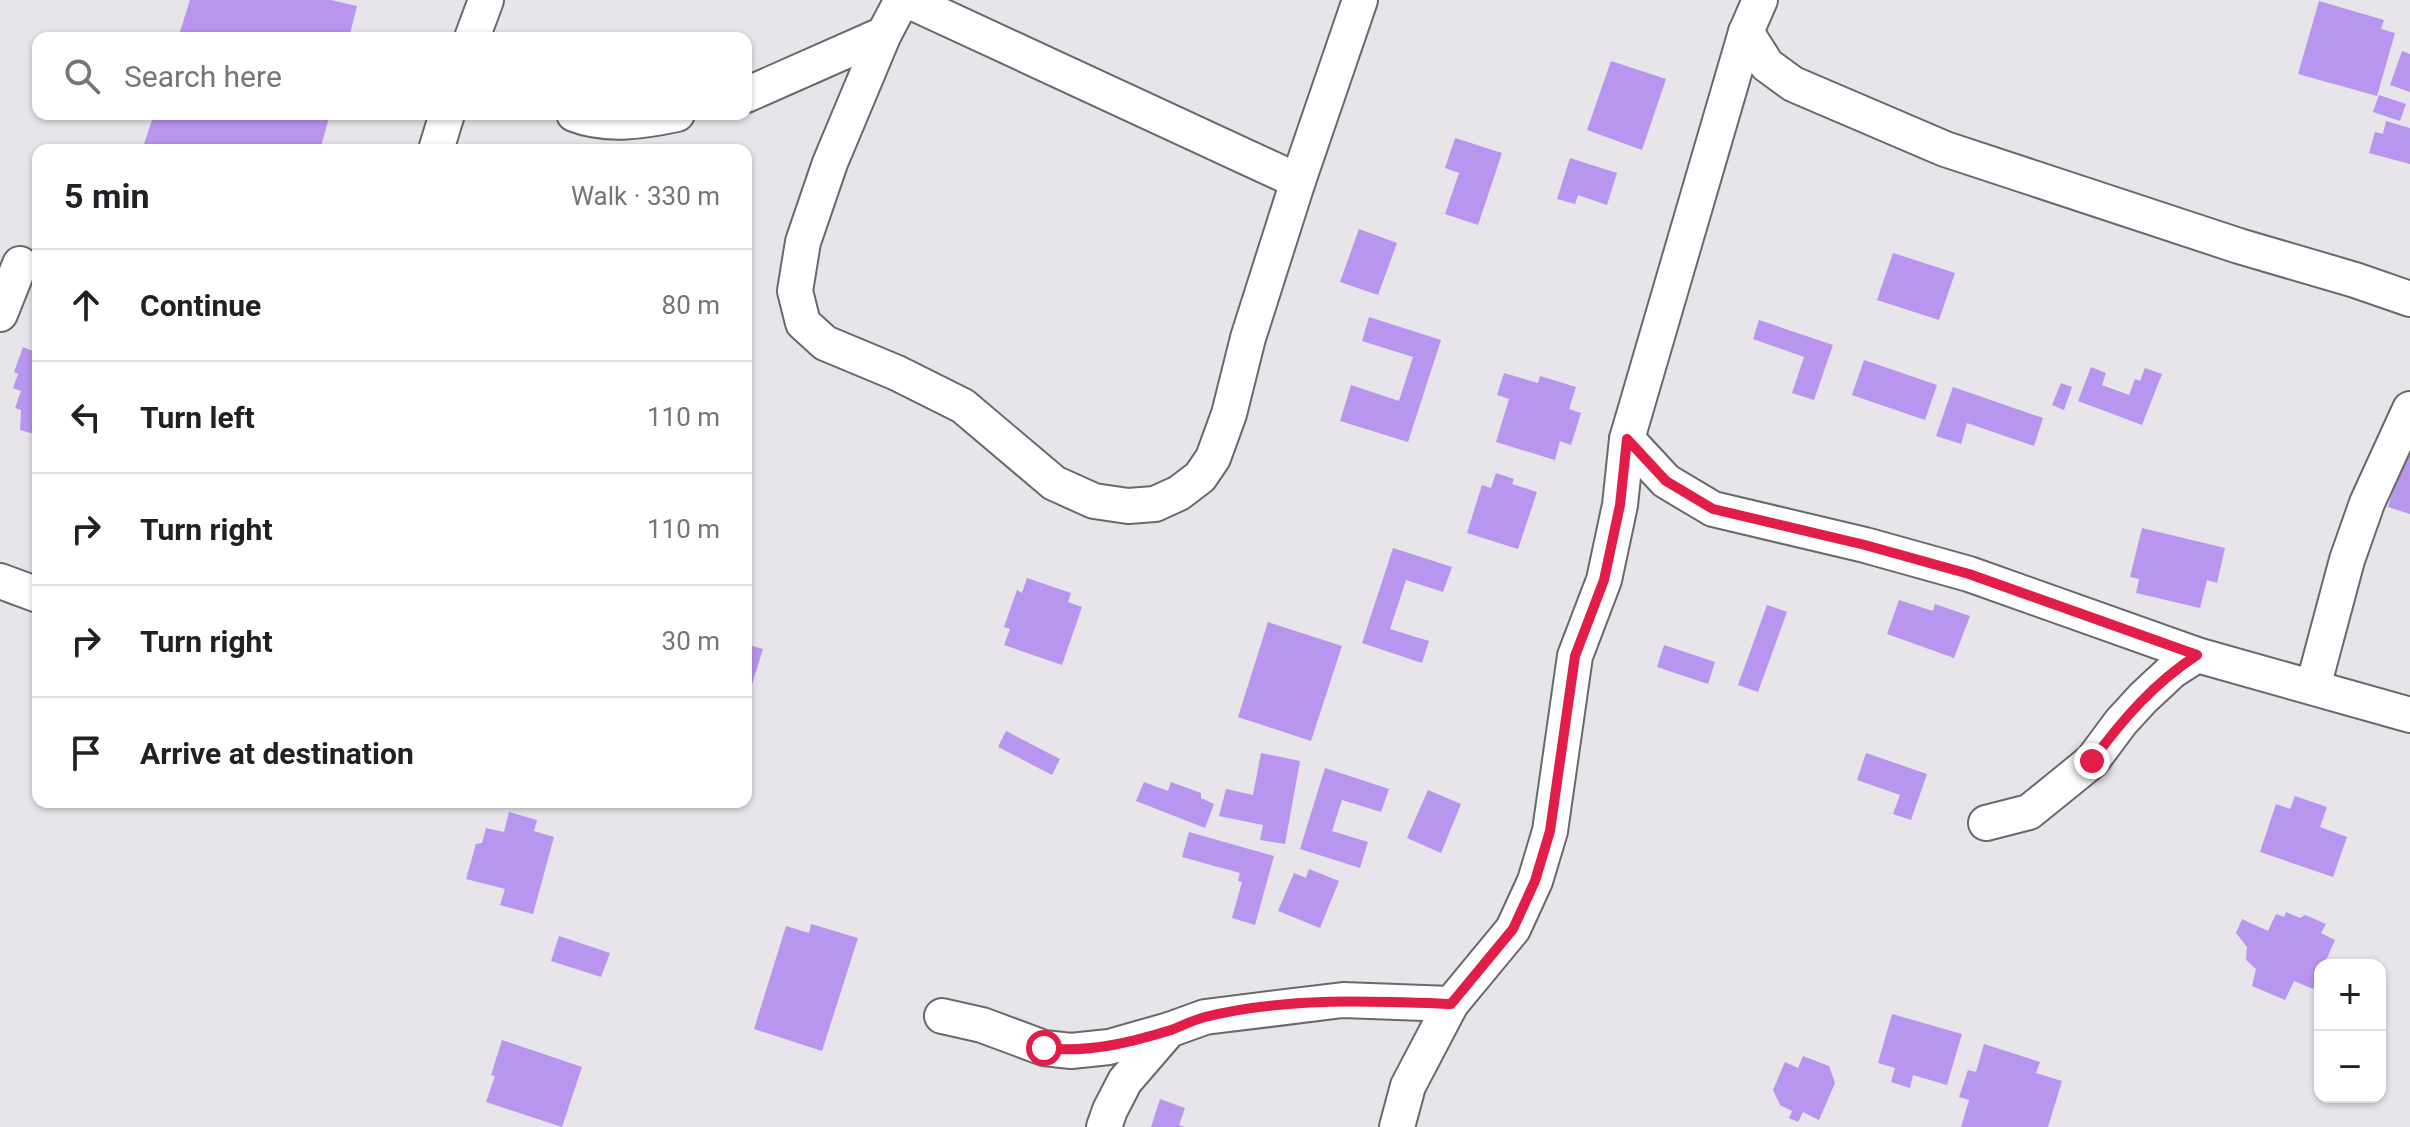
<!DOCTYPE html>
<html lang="en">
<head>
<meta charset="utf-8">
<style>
  :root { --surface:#fff; --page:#f6f6f6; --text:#202124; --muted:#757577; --line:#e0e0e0 }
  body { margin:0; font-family:Roboto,sans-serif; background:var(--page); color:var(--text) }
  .controls { position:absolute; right:24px; bottom:24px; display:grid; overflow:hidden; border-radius:16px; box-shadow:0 2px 6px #0004 }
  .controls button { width:72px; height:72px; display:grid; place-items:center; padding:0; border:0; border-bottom:2px solid var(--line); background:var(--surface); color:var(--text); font:40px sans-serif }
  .stop { position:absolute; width:24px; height:24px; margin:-18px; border:6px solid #e11d48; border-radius:50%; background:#fff }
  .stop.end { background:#e11d48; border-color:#fff; box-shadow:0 2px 8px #0008 }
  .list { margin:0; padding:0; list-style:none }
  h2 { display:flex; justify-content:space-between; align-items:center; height:104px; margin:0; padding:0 32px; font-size:34px }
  h2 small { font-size:26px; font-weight:400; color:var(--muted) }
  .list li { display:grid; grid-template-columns:52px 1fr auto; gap:24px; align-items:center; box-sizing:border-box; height:112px; padding:0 32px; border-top:2px solid var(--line) }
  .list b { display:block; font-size:30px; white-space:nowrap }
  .list em { font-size:26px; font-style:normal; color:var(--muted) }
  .icon { flex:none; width:44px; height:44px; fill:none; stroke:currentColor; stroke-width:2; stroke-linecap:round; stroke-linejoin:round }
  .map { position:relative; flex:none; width:2410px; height:1127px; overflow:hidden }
  .search { position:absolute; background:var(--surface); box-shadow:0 2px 6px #0004; left:32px; top:32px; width:720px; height:88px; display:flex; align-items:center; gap:20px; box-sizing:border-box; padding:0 28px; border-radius:16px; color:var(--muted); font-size:30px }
  .panel { position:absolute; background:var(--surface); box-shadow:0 2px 6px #0004; left:32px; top:144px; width:720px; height:664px; border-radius:16px }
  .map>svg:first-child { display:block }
  .building { fill:#b895ee }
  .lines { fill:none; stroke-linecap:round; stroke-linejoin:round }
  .street-casing { stroke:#6a686c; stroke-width:38 }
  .street { stroke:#fff; stroke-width:34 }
  .route { stroke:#e11d48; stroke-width:10 }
</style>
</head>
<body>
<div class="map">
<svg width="2410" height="1127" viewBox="0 0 2410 1127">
  <rect width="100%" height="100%" fill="#e7e5e9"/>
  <!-- building -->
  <g class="building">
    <polygon points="190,0 331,0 357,6 349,38 178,38"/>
    <polygon points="2319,1 2384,20 2381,29 2395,33 2377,96 2298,74"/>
    <polygon points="2402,51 2410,54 2410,92 2390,85"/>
    <polygon points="1611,61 1666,79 1642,150 1587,130"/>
    <polygon points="2379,95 2406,104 2400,121 2373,112"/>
    <polygon points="154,114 330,114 320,150 142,150"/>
    <polygon points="2386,121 2410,128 2410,164 2369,153 2375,132 2383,134"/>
    <polygon points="1455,138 1502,153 1478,225 1445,214 1459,173 1445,168"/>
    <polygon points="1570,158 1617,173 1607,205 1578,195 1575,204 1557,199"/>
    <polygon points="1359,229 1397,243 1378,295 1340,282"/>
    <polygon points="1893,253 1955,273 1939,320 1877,300"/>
    <polygon points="1369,317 1441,340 1408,442 1340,421 1351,385 1399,401 1413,357 1362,341"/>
    <polygon points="1759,320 1833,345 1814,400 1792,393 1804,357 1753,339"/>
    <polygon points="23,347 38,353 38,435 20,430 21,410 15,408 21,391 13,388 18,374 14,372"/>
    <polygon points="1864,360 1937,385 1925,420 1852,395"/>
    <polygon points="2091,367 2106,373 2102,385 2129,395 2135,379 2140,381 2145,368 2162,374 2142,425 2078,401"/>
    <polygon points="1504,373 1538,383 1540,376 1576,387 1569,409 1581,413 1571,445 1560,441 1555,460 1496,442 1509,399 1497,395"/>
    <polygon points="2061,383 2072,387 2064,410 2052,405"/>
    <polygon points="1953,387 2043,418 2034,446 1967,423 1961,444 1936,436"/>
    <polygon points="2404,454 2410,456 2410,514 2388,507"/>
    <polygon points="1496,473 1514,479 1512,484 1537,492 1518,549 1467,533 1482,485 1491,488"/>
    <polygon points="2142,528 2225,548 2217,583 2207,580 2200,608 2136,593 2139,579 2130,577"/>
    <polygon points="1393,548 1452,567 1443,592 1406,580 1390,629 1429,641 1422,663 1362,643"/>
    <polygon points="1027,578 1071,593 1068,602 1082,607 1062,665 1004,645 1010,629 1004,627 1017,590 1022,593"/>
    <polygon points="1899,600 1933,611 1935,604 1970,616 1954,658 1887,634"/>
    <polygon points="1767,605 1787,612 1758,692 1738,685"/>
    <polygon points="1268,622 1342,646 1311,741 1238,717"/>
    <polygon points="746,644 763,649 747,700 746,700"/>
    <polygon points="1664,645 1715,662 1708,684 1657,667"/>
    <polygon points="1006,731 1060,759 1052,775 998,747"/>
    <polygon points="1261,753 1300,761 1285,844 1260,840 1263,825 1219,816 1226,789 1253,795"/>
    <polygon points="1866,753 1927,774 1911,820 1893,814 1900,795 1857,780"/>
    <polygon points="1325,768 1389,789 1381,812 1342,800 1332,831 1368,842 1360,868 1300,849"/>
    <polygon points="1144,782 1168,791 1171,782 1201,793 1201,798 1214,804 1205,828 1136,801"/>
    <polygon points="1428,790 1461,804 1441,853 1407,838"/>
    <polygon points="2295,796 2327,807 2320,827 2347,837 2333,877 2260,852 2276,804 2290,809"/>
    <polygon points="509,812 537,820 534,831 554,837 533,914 500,905 505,889 466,879 476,844 482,843 486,828 504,832"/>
    <polygon points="1189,832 1274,856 1255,925 1232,918 1242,882 1238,881 1240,873 1182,857"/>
    <polygon points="1309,869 1339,881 1320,928 1278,911 1294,873 1306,878"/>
    <polygon points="2286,912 2300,918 2305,915 2326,924 2321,933 2335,940 2324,965 2320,965 2320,973 2313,989 2294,981 2285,1000 2252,986 2256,969 2246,960 2247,947 2236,933 2242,919 2268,931 2276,914 2284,917"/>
    <polygon points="811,924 858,938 822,1051 754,1029 786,926 809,933"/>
    <polygon points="559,936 610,953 601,977 551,961"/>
    <polygon points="1892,1014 1962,1034 1947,1085 1913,1075 1910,1088 1891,1082 1895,1068 1878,1063"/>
    <polygon points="502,1040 582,1067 562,1127 486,1102 495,1076 491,1075"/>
    <polygon points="1984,1044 2040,1062 2036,1073 2062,1081 2048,1127 1961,1127 1969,1100 1959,1097 1968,1070 1976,1072"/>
    <polygon points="1803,1056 1829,1066 1835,1083 1819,1120 1803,1112 1798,1122 1789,1118 1792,1111 1780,1105 1773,1090 1785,1062 1798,1068"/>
    <polygon points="1160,1099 1185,1108 1179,1125 1185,1127 1151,1127"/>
  </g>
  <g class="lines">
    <defs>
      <g id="street">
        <polyline points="902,0 884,34 830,163 803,242 795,291 803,323 825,343 897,373 963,406 1054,483 1094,501 1128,506 1155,504 1179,493 1200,477 1213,458 1229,414 1248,338 1298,181 1360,0"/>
        <polyline points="907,0 1298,181"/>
        <polyline points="1746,32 1767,65 1793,84 1945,149 2239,246 2355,280 2410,299"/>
        <polyline points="472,38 486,0"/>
        <polyline points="746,95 884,34"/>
        <path d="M574 114C607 127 644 121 677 114"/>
        <polyline points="436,150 447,114"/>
        <polyline points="0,314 20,264"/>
        <polyline points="1627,439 1666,481 1713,509 1865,545 1969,574 2197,655 2410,715"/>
        <polyline points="0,581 38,595"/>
        <polyline points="2313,687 2347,560 2367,503 2410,409"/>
        <polyline points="1986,823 2029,812 2092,761 2121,722 2143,698 2172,671 2197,655"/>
        <polyline points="942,1016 982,1025 1044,1048 1071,1051 1109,1047 1169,1030"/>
        <polyline points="1104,1127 1110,1110 1125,1081 1169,1030 1205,1017 1343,1000 1451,1004"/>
        <polyline points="1397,1127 1408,1086 1451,1004 1513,929 1535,881 1550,831 1575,656 1604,580 1620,505 1627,439 1746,32 1760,0"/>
      </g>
    </defs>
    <!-- street casing -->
    <use href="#street" class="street-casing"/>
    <!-- street -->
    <use href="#street" class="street"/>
  </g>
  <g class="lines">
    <!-- route -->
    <path class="route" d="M1044 1048C1088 1053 1129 1043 1171 1030 1182 1026 1193 1020 1205 1017 1285 997 1370 1001 1451 1004L1513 929 1535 881 1550 831 1575 656 1604 580 1620 505 1627 439 1666 481 1713 509 1865 545 1969 574 2197 655C2154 683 2122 720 2092 761"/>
  </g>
</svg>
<div class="controls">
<button>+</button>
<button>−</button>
</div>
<div class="stop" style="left:1044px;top:1048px"></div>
<div class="stop end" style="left:2092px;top:761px"></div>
<div class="search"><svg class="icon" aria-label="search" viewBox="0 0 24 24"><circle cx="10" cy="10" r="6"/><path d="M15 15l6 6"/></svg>Search here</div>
<section class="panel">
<h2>5 min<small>Walk · 330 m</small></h2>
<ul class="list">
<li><svg class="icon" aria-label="ahead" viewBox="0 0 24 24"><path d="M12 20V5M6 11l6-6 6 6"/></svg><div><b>Continue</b></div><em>80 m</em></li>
<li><svg class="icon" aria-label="left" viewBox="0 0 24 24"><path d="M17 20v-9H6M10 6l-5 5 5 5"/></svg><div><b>Turn left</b></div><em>110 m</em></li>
<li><svg class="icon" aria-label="right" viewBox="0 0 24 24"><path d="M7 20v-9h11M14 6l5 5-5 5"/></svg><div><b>Turn right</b></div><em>110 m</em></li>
<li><svg class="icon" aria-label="right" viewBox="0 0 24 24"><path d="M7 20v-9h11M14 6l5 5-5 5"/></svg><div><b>Turn right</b></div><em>30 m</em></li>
<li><svg class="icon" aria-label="arrive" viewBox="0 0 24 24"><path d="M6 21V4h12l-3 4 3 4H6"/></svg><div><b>Arrive at destination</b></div></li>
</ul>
</section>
</div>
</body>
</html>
